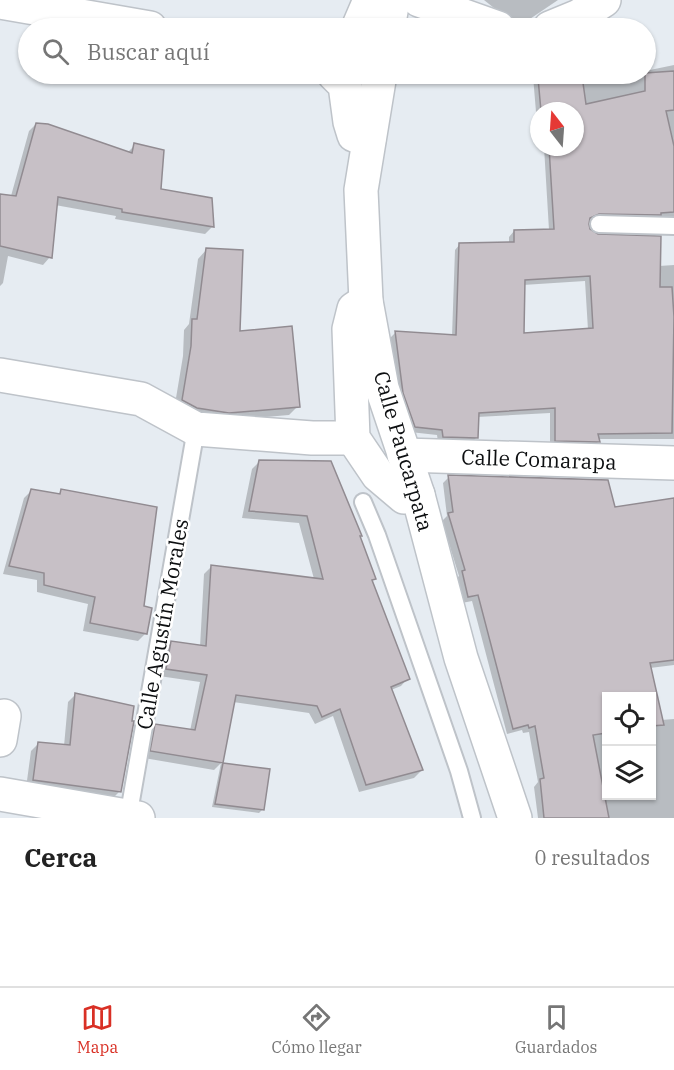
<!DOCTYPE html>
<html lang="es">
<head>
<meta charset="utf-8">
<style>
  :root { --surface:#fff; --page:#f6f6f6; --text:#222; --muted:#767676; --line:#e0e0e0; --accent:#d93025 }
  body { margin:0; font-family:"IBM Plex Serif",serif; background:var(--page); color:var(--text) }
  .controls { position:absolute; right:18px; bottom:18px; display:grid; overflow:hidden; border-radius:0px; box-shadow:0 2px 4px #0004 }
  .controls button { width:54px; height:54px; display:grid; place-items:center; padding:0; border:0; border-bottom:2px solid var(--line); background:var(--surface); color:var(--text); font:30px sans-serif }
  .compass { position:absolute; left:530px; top:102px; width:54px; height:54px; border-radius:50%; background:var(--surface); box-shadow:0 2px 4px #0004; rotate:343deg }
  .list { margin:0; padding:0; list-style:none }
  h2 { display:flex; justify-content:space-between; align-items:center; height:78px; margin:0; padding:0 24px; font-size:26px }
  h2 small { font-size:20px; font-weight:400; color:var(--muted) }
  .icon { flex:none; width:33px; height:33px; fill:none; stroke:currentColor; stroke-width:2; stroke-linecap:round; stroke-linejoin:round }
  .map { position:relative; flex:none; width:674px; height:818px; overflow:hidden }
  .search { position:absolute; background:var(--surface); box-shadow:0 2px 4px #0004; left:18px; right:18px; top:18px; height:66px; display:flex; align-items:center; gap:15px; box-sizing:border-box; padding:0 21px; border-radius:33px; color:var(--muted); font-size:22px }
  .sheet { height:168px; background:var(--surface) }
  nav { display:flex; justify-content:space-around; align-items:center; box-sizing:border-box; height:84px; border-top:2px solid var(--line); background:var(--surface); font-size:16px; color:var(--muted) }
  nav a { display:grid; justify-items:center; gap:3px }
  nav .on { color:var(--accent) }
  .map>svg:first-child { display:block }
  .shadow { fill:#0003; fill-rule:evenodd }
  .building { fill:#c7c0c6; stroke:#918b91; stroke-width:1.5; fill-rule:evenodd }
  .lines { fill:none; stroke-linecap:round; stroke-linejoin:round }
  .service-casing { stroke:#bec3c9; stroke-width:20 }
  .minor-casing { stroke:#bec3c9; stroke-width:36 }
  .service { stroke:#fff; stroke-width:16 }
  .minor { stroke:#fff; stroke-width:33 }
  .labels { text-anchor:middle; dominant-baseline:central; stroke-width:5; stroke-linejoin:round; paint-order:stroke }
  .street-label { font-size:21px; fill:#0d0f11; stroke:#fff }
</style>
</head>
<body>
<div class="map">
<svg width="674" height="818" viewBox="0 0 674 818">
  <rect width="100%" height="100%" fill="#e6ecf2"/>
  <!-- shadow -->
  <g class="shadow">
    <polygon points="484,0 558,0 518,27"/>
    <path d="M646 46 650 70 674 65V216L657 217 654 220 592 218 589 220 588 229 659 266 674 265V439H598V442L593 447 550 446V413L477 417 476 438 471 443 438 442 437 435 410 432 399 399 390 338 396 332 452 336 455 250 460 244H509V237L514 231 549 230 544 147H575V111H539V123L537 124 533 76 525 77V74H646ZM585 281 588 330 522 335 523 285Z"/>
    <polygon points="36,124 128,152 135,145 159,191 211,199 212,227 205,234 115,219 116,216 55,205 50,257 43,265 8,256 3,283 0,286 0,194 11,196 29,131"/>
    <polygon points="207,249 238,332 298,406 289,415 219,421 174,410 183,356 184,330 189,324 198,259"/>
    <polygon points="260,461 359,537 374,579 371,582 408,678 401,686 391,690 422,770 414,778 359,792 333,716 315,724 309,713 233,702 221,764 268,770 263,809 259,813 212,807 221,763 214,770 144,758 148,733 156,726 190,731 200,682 159,676 164,650 171,642 200,647 204,574 212,566 314,579 299,523 242,518 252,469"/>
    <path d="M449 477 613 509 674 500V665L650 668 661 720 674 719V818H538L534 787 538 782 529 732 523 733 522 730 507 734 472 601 462 603 456 579 459 576 442 521 447 516 443 483ZM606 696H652V796H606Z"/>
    <polygon points="31,491 57,495 62,491 143,608 146,633 138,641 83,631 88,604 37,592 37,580 3,574 24,498"/>
    <polygon points="76,694 120,791 112,799 26,788 31,751 39,743 64,746 68,702"/>
  </g>
  <!-- building -->
  <g class="building">
    <path d="M674 71V110L666 111 674 146V212L661 213V215L599 214 590 218 589 224 590 229 598 234 661 236 660 287H672L674 317 672 433 598 434 600 442 555 441V408L479 413 478 438 443 437 442 430 415 427 403 393 395 331 456 335 459 243 514 242V230L554 229 549 147H575V111H541L538 78 582 76 586 104 645 91V73ZM590 276 593 328 524 333 525 280Z"/>
    <polygon points="36,123 48,124 132,153 134,143 164,150 161,189 212,198 214,227 122,212 122,209 58,197 52,258 0,246 0,194 16,196"/>
    <polygon points="206,248 243,250 240,331 292,326 300,407 229,413 197,408 182,400 191,346 192,319 197,319"/>
    <polygon points="259,460 331,461 362,536 360,536 376,579 372,580 410,679 391,687 423,770 366,785 340,709 322,717 317,706 236,695 223,763 150,751 155,724 195,730 207,675 166,669 171,641 206,646 211,565 323,579 307,516 249,511"/>
    <polygon points="448,475 608,480 615,507 674,498 674,660 650,663 664,725 651,726 651,696 606,696 606,733 593,735 609,818 544,818 540,779 544,778 535,726 529,728 528,725 513,729 478,595 468,597 462,571 465,570 448,513 453,512"/>
    <polygon points="31,489 60,494 61,489 157,507 144,606 152,608 147,634 90,623 95,597 44,585 44,573 9,566"/>
    <polygon points="75,693 134,706 132,721 134,721 121,792 33,780 38,742 70,745"/>
    <polygon points="223,763 270,769 264,810 215,804"/>
  </g>
  <g class="lines">
    <defs>
      <g id="service">
        <polyline points="599,224 674,226"/>
        <polyline points="363,502 377,535 459,771 472,818"/>
        <polyline points="128,818 196,429"/>
      </g>
      <g id="minor">
        <polyline points="419,0 498,28"/>
        <polyline points="0,2 150,28"/>
        <polyline points="358,28 370,0"/>
        <polyline points="388,28 393,0"/>
        <polyline points="550,28 579,16 604,0"/>
        <polyline points="334,74 345,85 350,122 354,135 369,139"/>
        <polyline points="380,74 361,190 366,301 382,388 418,495 461,658 515,818"/>
        <polyline points="366,301 354,309 349,329 353,438 378,475 404,497 418,495"/>
        <polyline points="0,375 141,399 196,429 312,438 353,438"/>
        <polyline points="404,455 674,463"/>
        <polyline points="0,740 4,716"/>
        <polyline points="0,794 138,818"/>
      </g>
    </defs>
    <!-- service casing -->
    <use href="#service" class="service-casing"/>
    <!-- minor casing -->
    <use href="#minor" class="minor-casing"/>
    <!-- service -->
    <use href="#service" class="service"/>
    <!-- minor -->
    <use href="#minor" class="minor"/>
  </g>
  <g class="labels">
    <!-- street labels -->
    <g class="street-label">
      <text transform="translate(404 451) rotate(74)">Calle Paucarpata</text>
      <text transform="translate(539 459) rotate(2)">Calle Comarapa</text>
      <text transform="translate(162 624) rotate(-80)">Calle Agustín Morales</text>
    </g>
  </g>
</svg>
<div class="controls">
<button><svg class="icon" aria-label="locate" viewBox="0 0 24 24"><circle cx="12" cy="12" r="6"/><path d="M12 2v4M12 18v4M2 12h4M18 12h4"/></svg></button>
<button><svg class="icon" aria-label="layers" viewBox="0 0 24 24"><path d="M12 4l9 5-9 5-9-5zM3 14l9 5 9-5"/></svg></button>
</div>
<svg class="compass" viewBox="-18 -18 36 36"><path d="M0-13l5 13h-10z" fill="#e53935"/><path d="M0 13l5-13h-10z" fill="#767676"/></svg>
<div class="search"><svg class="icon" aria-label="search" viewBox="0 0 24 24"><circle cx="10" cy="10" r="6"/><path d="M15 15l6 6"/></svg>Buscar aquí</div>
</div>
<section class="sheet">
<h2>Cerca<small>0 resultados</small></h2>
<ul class="list">
</ul>
</section>
<nav>
<a class="on"><svg class="icon" aria-label="map" viewBox="0 0 24 24"><path d="M3 6l6-2 6 2 6-2v14l-6 2-6-2-6 2zM9 4v14M15 6v14"/></svg>Mapa</a>
<a><svg class="icon" aria-label="directions" viewBox="0 0 24 24"><path d="M12 3l9 9-9 9-9-9zM9 14v-3h6M13 9l2 2-2 2"/></svg>Cómo llegar</a>
<a><svg class="icon" aria-label="saved" viewBox="0 0 24 24"><path d="M7 4h10v16l-5-4-5 4z"/></svg>Guardados</a>
</nav>
</body>
</html>
